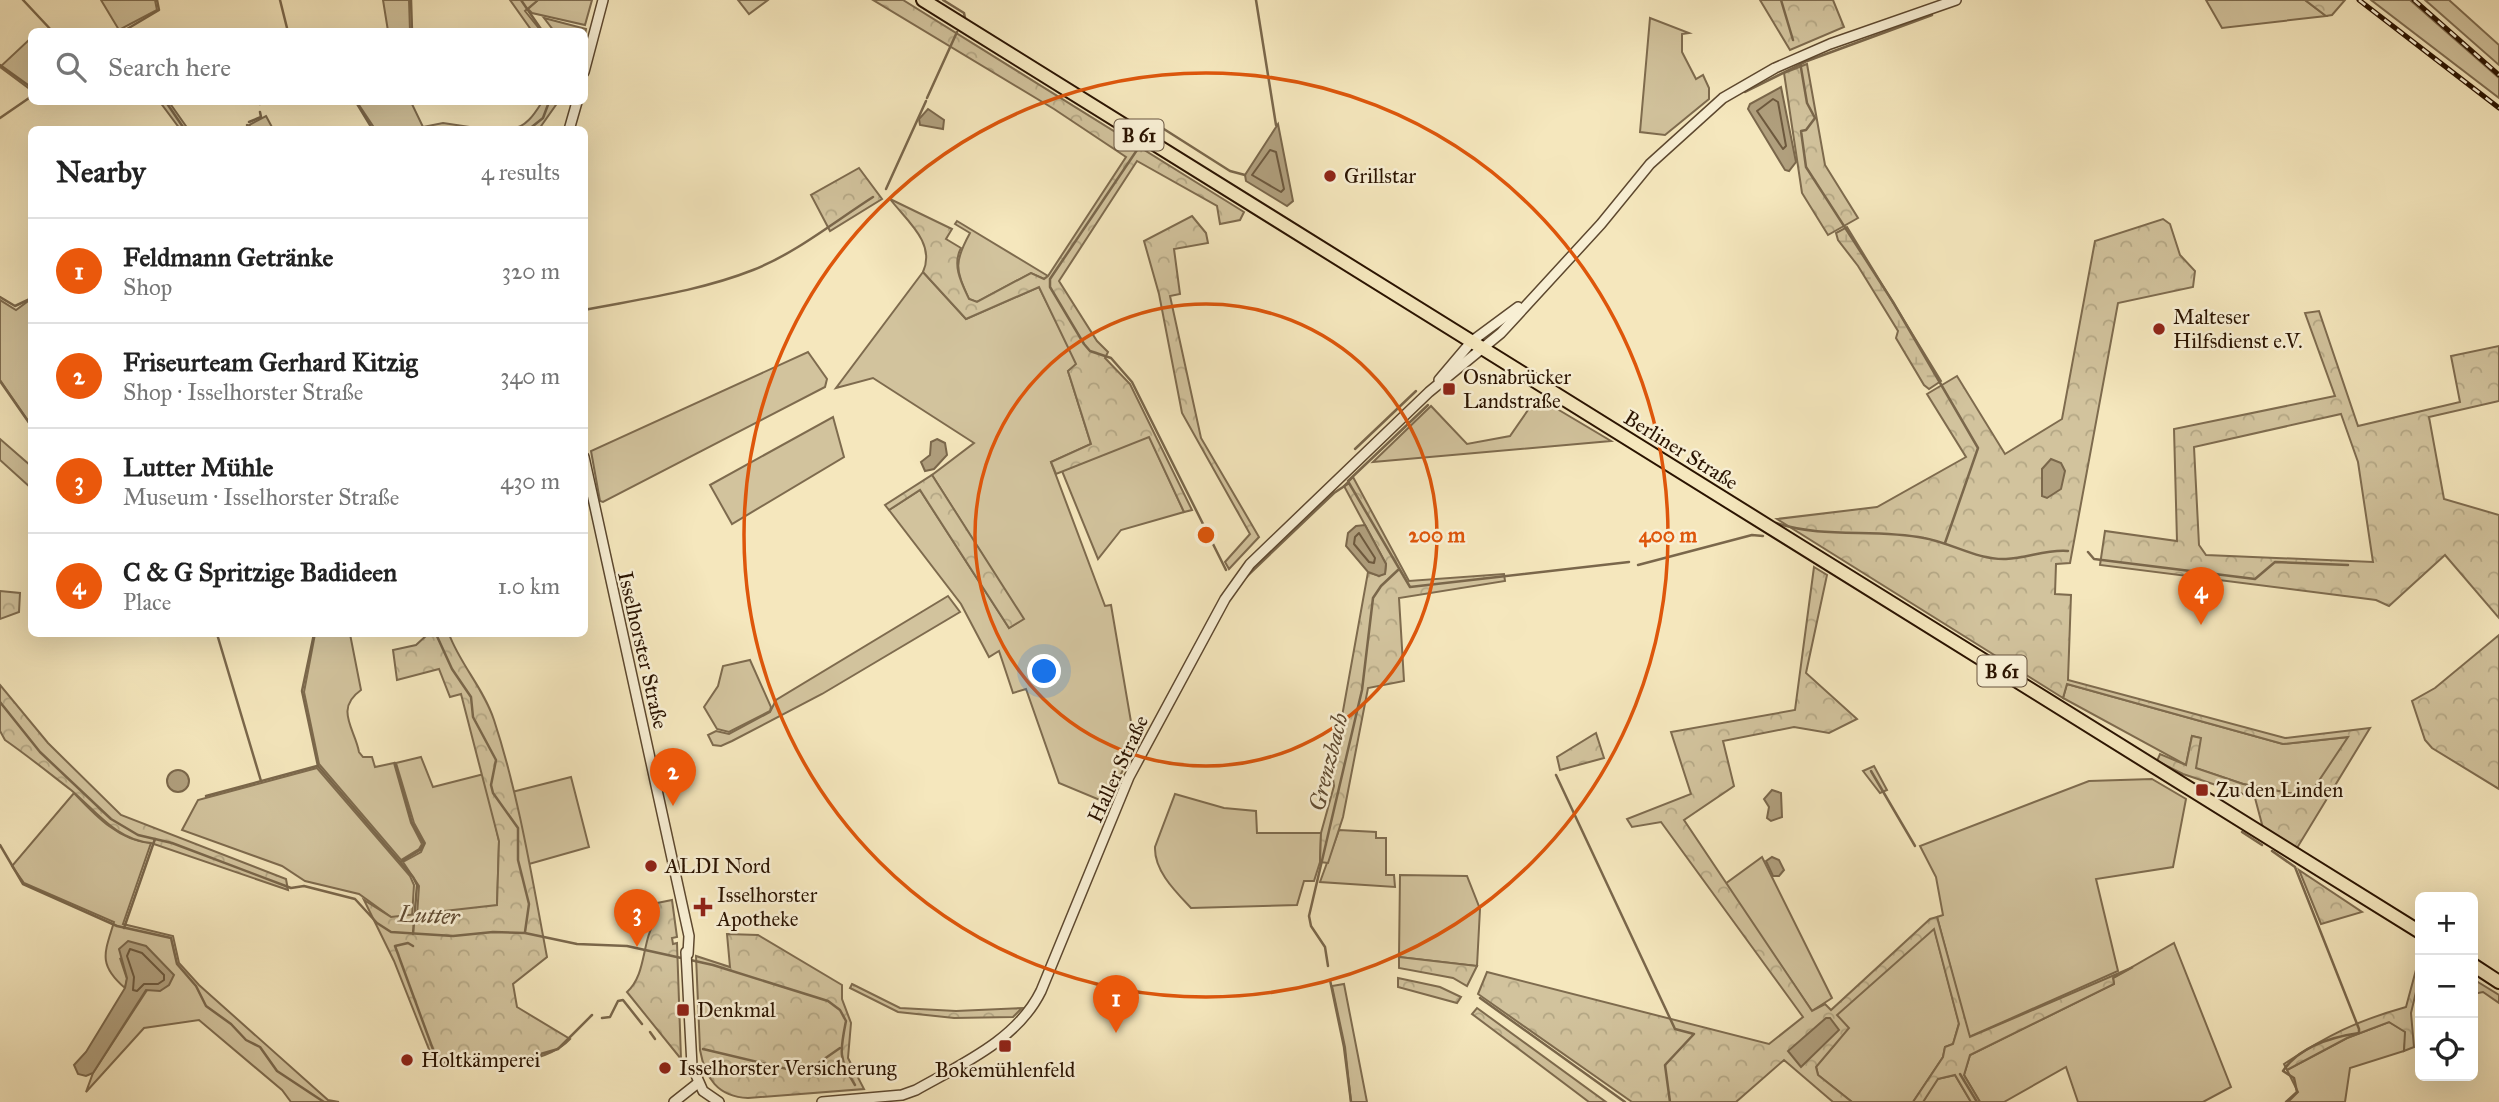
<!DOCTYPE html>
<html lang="en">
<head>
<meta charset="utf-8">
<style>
  :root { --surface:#fff; --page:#f6f6f6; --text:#222; --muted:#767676; --line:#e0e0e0; --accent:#ea580c }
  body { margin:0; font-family:"IM FELL Great Primer",serif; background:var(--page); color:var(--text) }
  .controls { position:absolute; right:21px; bottom:21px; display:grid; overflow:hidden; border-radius:10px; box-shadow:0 7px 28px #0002 }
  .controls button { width:63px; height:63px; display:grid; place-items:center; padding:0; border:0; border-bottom:2px solid var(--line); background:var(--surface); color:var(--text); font:35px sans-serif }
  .you { position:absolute; left:1045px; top:672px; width:24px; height:24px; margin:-18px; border:5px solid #fff; border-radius:50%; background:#1a73e8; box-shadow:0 0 0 10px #1a73e833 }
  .badge { display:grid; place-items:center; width:46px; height:46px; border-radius:50%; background:var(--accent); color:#fff; font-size:23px; font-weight:700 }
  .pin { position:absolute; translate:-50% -58px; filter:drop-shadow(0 2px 4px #0008) }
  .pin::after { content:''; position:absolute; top:37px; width:24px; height:21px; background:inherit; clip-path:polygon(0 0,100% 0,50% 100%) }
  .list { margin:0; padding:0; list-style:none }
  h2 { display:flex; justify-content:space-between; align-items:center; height:91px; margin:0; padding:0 28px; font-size:30px }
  h2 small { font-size:23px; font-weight:400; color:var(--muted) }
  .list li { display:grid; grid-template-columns:46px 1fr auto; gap:21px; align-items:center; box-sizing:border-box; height:105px; padding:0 28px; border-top:2px solid var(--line) }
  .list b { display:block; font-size:26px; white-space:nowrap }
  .list p { margin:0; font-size:23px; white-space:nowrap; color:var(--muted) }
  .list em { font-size:23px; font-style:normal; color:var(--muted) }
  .icon { flex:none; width:38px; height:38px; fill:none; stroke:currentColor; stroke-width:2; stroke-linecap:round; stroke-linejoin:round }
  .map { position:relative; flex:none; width:2499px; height:1102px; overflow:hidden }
  .search { position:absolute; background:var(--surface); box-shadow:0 7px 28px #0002; left:28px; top:28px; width:560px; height:77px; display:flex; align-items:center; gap:18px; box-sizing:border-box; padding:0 24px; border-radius:10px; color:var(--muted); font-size:26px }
  .panel { position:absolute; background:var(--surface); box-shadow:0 7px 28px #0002; left:28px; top:126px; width:560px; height:511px; border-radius:10px }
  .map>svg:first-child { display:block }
  .green { fill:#d2c39d; stroke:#7e6b4e; stroke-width:2 }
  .forest { fill:url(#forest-crowns); stroke:#7e6b4e; stroke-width:2; fill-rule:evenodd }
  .wetland { fill:url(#wetland-marsh); stroke:#7e6b4e; stroke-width:2 }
  .water { fill:#b09f7d; stroke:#7a674b; stroke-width:2 }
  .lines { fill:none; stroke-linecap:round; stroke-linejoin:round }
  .shore { stroke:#6d593e; stroke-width:2 }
  .stream { stroke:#7a674b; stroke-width:2.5 }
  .minor-casing { stroke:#5d482f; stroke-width:12 }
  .major-casing { stroke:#2a1300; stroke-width:16 }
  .minor { stroke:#f8efd4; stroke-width:9 }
  .major { stroke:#f5e7bd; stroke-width:12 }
  .rail-casing { stroke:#2a1300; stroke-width:5 }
  .rail { stroke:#f8efd4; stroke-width:2.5; stroke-dasharray:8; stroke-linecap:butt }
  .ring { fill:none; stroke:#de560b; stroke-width:3.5 }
  .poi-dot { fill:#8f2418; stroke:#f8efd4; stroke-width:2.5 }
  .labels { text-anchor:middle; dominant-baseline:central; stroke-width:5; stroke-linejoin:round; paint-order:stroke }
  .shield { fill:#f8efd4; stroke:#685540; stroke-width:2 }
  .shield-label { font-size:19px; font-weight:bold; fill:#2a1300 }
  .poi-label { font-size:21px; fill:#2a1300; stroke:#f8efd4; text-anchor:start }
  .street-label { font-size:21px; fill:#2a1300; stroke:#f8efd4 }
  .water-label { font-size:23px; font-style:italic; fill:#604b32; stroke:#f8efd4 }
  .centre { fill:#de560b; stroke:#f8efd4; stroke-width:3.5 }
  .ring-label { font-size:21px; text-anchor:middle; font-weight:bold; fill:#de560b; stroke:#f8efd4; stroke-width:5; stroke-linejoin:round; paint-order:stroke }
</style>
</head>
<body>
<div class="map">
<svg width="2499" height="1102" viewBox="0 0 2499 1102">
  <defs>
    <pattern id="forest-crowns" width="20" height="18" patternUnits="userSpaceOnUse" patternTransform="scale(1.75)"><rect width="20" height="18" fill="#d2c39d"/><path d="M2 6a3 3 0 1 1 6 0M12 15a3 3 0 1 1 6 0" fill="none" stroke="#b4a785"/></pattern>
    <pattern id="wetland-marsh" width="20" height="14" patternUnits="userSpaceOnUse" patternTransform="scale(1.75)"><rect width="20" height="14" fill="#d2c39d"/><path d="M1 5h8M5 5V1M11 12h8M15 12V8" fill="none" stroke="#b4a785"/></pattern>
  </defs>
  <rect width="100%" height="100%" fill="#f5e7bd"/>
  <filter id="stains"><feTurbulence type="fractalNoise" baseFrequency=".00286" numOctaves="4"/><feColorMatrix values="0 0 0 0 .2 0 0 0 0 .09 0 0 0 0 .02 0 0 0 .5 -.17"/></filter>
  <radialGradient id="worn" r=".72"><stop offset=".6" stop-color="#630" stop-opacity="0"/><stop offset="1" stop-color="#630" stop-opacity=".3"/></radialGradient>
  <!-- green -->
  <g class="green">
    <polygon points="101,0 155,0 157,10 119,30"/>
    <polygon points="383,0 409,0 410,31 388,31"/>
    <polygon points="538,0 592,0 585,25 532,13 528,9"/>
    <polygon points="738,0 768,0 749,14"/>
    <polygon points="2206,0 2305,0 2326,16 2222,28"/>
    <polygon points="2371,0 2410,0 2499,78 2499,98"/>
    <polygon points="2425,0 2449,0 2499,45 2499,65"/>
    <polygon points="544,18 586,29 585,35 584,32 554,31"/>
    <polygon points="1650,18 1689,33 1682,34 1682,52 1696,79 1703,75 1709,88 1709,99 1665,135 1640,132"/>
    <polygon points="31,38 31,90 0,67"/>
    <polygon points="357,102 411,102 424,129 375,129"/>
    <polygon points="266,116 273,129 252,129 249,125"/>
    <path d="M957 221 1048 276 1044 279 1031 273 977 302 969 299C955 269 954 262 970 233L955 224Z"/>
    <polygon points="923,272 966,319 1039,287 1077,364 1068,371 1091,444 1051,462 1105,606 1111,605 1135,745 1107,803 1059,783 1026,689 1013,693 999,651 989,657 961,604 889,510 920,490 1009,628 1023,619 932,475 974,443 873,378 836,388"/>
    <polygon points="31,299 31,425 0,380 0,300 16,310"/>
    <polygon points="808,352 827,379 825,387 603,502 600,501 591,451"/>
    <polygon points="1537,397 1611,441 1373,462 1431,406 1467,444 1510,436"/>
    <polygon points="833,417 844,457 732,524 710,485"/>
    <polygon points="1149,436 1184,512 1121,530 1098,559 1062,471"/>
    <polygon points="0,439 31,466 31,488 0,460"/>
    <polygon points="948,596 960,612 822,694 732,741 721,746 713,745 708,735 716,731 729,734 770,712 776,700"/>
    <path d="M315 634H350L361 690C334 709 355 729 359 752L363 757H372L375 767 394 763 411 823 422 844 419 849 401 860 319 764 304 692Z"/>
    <polygon points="750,660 771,707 770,711 729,732 717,729 704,707 718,686 723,666"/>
    <polygon points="2067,684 2283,744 2349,737 2309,797 2243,784 2195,768 2200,738 2192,736 2186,765 2063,698"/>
    <polygon points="421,757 433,787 484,774 499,841 497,906 417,916 419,886 403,862 421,852 425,843 414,823 396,763"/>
    <polygon points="1874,766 1887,790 1880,793 1863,771"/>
    <polygon points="317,768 410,876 414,885 412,917 391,917 359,894 305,881 282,866 182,830 198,800"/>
    <polygon points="571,777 589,847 529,864 512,792"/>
    <polygon points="2152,779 2186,799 2173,867 2096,879 2118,971 1969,1037 1937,917 1943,915 1936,877 1920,846 2089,781"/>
    <path d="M74 793C95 815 119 841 151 843L123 924 173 936 179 963 199 985 328 1100 339 1102H291L282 1090 199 1020 144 1028 86 1092 93 1073 147 990 120 958 127 979 125 988C97 964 105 952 114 922L24 883 12 866Z"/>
    <path d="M1175 794 1224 808 1256 811 1257 833H1321L1320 862 1314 881H1304L1297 905 1191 908C1176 892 1154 871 1155 847Z"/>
    <polygon points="1339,830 1376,832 1376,838 1386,838 1386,875 1394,875 1395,887 1320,882"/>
    <polygon points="1762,857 1832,998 1812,1011 1725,884"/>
    <polygon points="1400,875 1467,876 1480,909 1477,966 1399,957"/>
    <polygon points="1934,928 1959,1023 1953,1044 1945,1047 1943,1057 1913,1102 1852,1102 1818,1075 1816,1066 1837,1042 1836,1015"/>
    <polygon points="2174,943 2231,1087 2203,1102 2078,1102 2066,1067 2004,1102 1980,1102 1964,1075 1970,1055 2114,984 2113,978"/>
    <polygon points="1344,984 1367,1102 1351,1102 1345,1047 1332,986"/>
    <polygon points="2389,1022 2406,1032 2404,1051 2350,1068 2345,1102 2288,1102 2298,1092 2287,1070 2347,1038"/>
    <polygon points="1955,1075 1971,1102 1923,1102 1937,1079"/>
  </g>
  <!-- forest -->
  <g class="forest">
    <polygon points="510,0 538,0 525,11 541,31 532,31"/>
    <path d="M873 0H903L1244 212 1240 220 1220 224 1217 206 1137 161 1059 281 1097 341 1108 352 1105 358 1130 384 1192 510 1184 512 1149 437 1056 474 1051 462 1091 444 1068 371 1076 364 1039 287 966 319 923 272C936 243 907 221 890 199L952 229 946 239 961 248C952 265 961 282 969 299L977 302 1031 273 1044 279 1048 276 1126 157 1054 109Z"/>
    <polygon points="1760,0 1833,0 1844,27 1790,50"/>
    <polygon points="2305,0 2345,0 2332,15 2326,16"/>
    <polygon points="1807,64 1825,165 1858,218 1828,235 1802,193 1784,73"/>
    <polygon points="160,102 169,102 188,129 180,129"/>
    <path d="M542 102H558L539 129H511C526 128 535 113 542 102Z"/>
    <polygon points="443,123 483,129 423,127"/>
    <polygon points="859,168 882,199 830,231 811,195"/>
    <polygon points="1192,216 1206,233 1208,243 1174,249 1180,294 1170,296 1201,438 1259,537 1229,569 1225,562 1250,534 1182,413 1159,294 1144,241"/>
    <polygon points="2163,219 2170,224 2180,255 2195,271 2193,287 2118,303 2070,563 2056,564 2055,594 2071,595 2068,680 2285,738 2370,728 2297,848 2263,828 2255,798 2183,774 2157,761 2160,754 2186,765 2192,736 2201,738 2196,768 2243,784 2308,797 2348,737 2283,744 2067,684 2063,698 1777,519 1877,507 1966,457 1927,394 1957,376 2005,454 2062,419 2095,241"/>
    <path d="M2319 311 2358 426 2460 402 2451 356 2499 346V401L2429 417 2444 499 2499 515V618L2445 555 2389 606 2376 600 2100 565 2105 531 2177 541 2174 429 2335 396 2305 313ZM2341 414 2358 462 2373 562 2206 555 2199 545 2194 447Z"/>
    <polygon points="932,475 1024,619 1009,628 920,490 889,510 885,505"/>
    <polygon points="1353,477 1409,581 1504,574 1505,581 1399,598 1404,681 1368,688 1343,817 1328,863 1320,862 1321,833 1334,786 1332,772 1368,572 1379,576 1385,573 1386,564 1344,486"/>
    <polygon points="1814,567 1827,575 1806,673 1857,719 1829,733 1794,727 1723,741 1734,786 1684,820 1812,1011 1825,1004 1831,1010 1930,919 1937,917 1970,1037 2133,967 2113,978 2114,984 1970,1055 1964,1075 1980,1102 1971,1102 1955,1075 1938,1079 1923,1102 1913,1102 1943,1057 1945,1047 1953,1044 1959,1024 1934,929 1837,1015 1849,1028 1816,1067 1818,1075 1852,1102 1833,1102 1784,1060 1736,1102 1632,1102 1478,994 1487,972 1769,1044 1803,1017 1661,822 1632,827 1627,819 1691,794 1671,732 1795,710"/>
    <polygon points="0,591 20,593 19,612 0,619"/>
    <path d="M428 634H449C460 664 484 689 494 720 519 796 532 878 547 957L513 984 517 1007 570 1039C541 1070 475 1063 436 1067L394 961 364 900 391 917 497 905 499 841 461 694 450 697 439 669 397 680 393 650 416 645Z"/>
    <polygon points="2499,635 2499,789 2432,748 2425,740 2412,701 2435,688"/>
    <path d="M0 685 48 743 121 815 286 879 288 890 151 843C116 840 96 811 71 790 49 773 28 756 5 740L0 731Z"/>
    <polygon points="1596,733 1604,758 1560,770 1557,757"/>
    <polygon points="2299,870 2362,912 2321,924"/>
    <path d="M672 900 677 937 672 938 673 944 677 943 681 1059 627 992C647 974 641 942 656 919L652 904Z"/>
    <path d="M727 934 758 935 842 985V999L851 1023 848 1058 864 1089 748 1098C718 1097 705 1078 700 1050L696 956 730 967Z"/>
    <path d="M2420 955V975L2411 1013 2414 1047 2404 1051 2405 1032 2389 1022 2347 1038 2287 1070 2284 1064C2328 1035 2356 1021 2406 1007Z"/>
    <polygon points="1399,957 1477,966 1467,986 1453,978 1399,968"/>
    <polygon points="1398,978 1440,987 1461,997 1457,1003 1398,987"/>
    <polygon points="2473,979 2499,995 2499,1003 2483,992 2473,994"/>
    <polygon points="852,984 900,1008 956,1011 1022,1008 1013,1017 954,1018 898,1012 850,988"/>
    <polygon points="1477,1008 1606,1102 1589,1102 1472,1014"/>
  </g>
  <!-- wetland -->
  <polygon class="wetland" points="1847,227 1941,381 1929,389 1924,385 1896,338 1898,331 1858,266 1838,240 1836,233"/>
  <!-- water -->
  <g class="water">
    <polygon points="1781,87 1796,162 1789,171 1785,170 1748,109 1750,104"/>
    <polygon points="928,109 944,120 943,129 920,125 919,119"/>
    <polygon points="1278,124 1293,201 1287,206 1246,181 1245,175"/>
    <polygon points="937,439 945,443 947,455 934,469 925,471 921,462 930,455 931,442"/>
    <polygon points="2051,459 2061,463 2065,471 2061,489 2047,498 2042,496 2042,469"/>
    <polygon points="1365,525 1386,564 1385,574 1379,576 1368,572 1346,546 1348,533 1356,526"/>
    <circle cx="178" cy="781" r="11"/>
    <polygon points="1772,790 1781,793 1782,817 1771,821 1767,818 1769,807 1764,799"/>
    <polygon points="1772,857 1779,860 1784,870 1779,876 1773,876 1766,861"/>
    <polygon points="128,941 146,946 174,975 169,985 160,991 146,990 93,1073 86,1076 78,1074 74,1065 86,1052 125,988 127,978 119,949"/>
    <polygon points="1826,1018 1830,1018 1839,1030 1801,1067 1788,1051"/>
  </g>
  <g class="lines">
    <!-- shore -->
    <g class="shore">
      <polygon points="1773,99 1778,102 1786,146 1783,149 1757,111"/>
      <polygon points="1270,150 1276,152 1284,189 1281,192 1252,175"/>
      <polygon points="1359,533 1375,558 1374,563 1369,562 1354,544 1355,537"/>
      <polygon points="130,949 142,953 164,975 164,980 158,984 144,984 137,991 133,990 134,977 127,956"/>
    </g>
    <!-- stream -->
    <g class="stream">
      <polyline points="23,0 53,32"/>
      <polyline points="280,0 288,32"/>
      <polyline points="411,0 412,32"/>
      <polyline points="521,0 543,32"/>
      <polyline points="943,0 964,13 965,18"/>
      <polyline points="1256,0 1276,125"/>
      <polyline points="1781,0 1793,40"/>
      <polyline points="122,32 159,10 157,0"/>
      <polyline points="1800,62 1807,103 1815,118 1806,130 1801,131 1806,167 1893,302 1978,448 1945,543"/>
      <polyline points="0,65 32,88"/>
      <polyline points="1745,92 1807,61 1932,15"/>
      <polyline points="927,98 957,32"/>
      <polyline points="166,102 185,130"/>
      <polyline points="356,102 373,130"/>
      <polyline points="260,104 263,102"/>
      <polyline points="0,118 32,96"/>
      <polyline points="249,122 261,117 260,112"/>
      <polyline points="247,125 250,130"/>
      <polyline points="528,130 543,118 549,102"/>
      <polyline points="1145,131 1147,124 1156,124 1230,171 1245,175"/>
      <polyline points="1139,147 1050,279 1050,287 1084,344 1090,351 1111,358 1132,382 1226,570"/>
      <polyline points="886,189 926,101"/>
      <polyline points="0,297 15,306 32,298"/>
      <path d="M584 310C640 299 700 291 753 270 796 253 834 222 873 197"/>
      <polyline points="0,381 32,427"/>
      <polyline points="1355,449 1416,391"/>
      <polyline points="1348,481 1428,405"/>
      <path d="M1776 523C1824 539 1875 528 1924 538 1952 543 1977 560 2006 559 2028 558 2047 549 2068 551"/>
      <polyline points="2088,552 2094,559 2255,579 2275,562 2348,565"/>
      <polyline points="1638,565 1752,535 1763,536"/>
      <polyline points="1246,577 1334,493 1349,483 1410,587 1629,562"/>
      <polyline points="217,634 261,781"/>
      <polyline points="314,634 302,691 318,766 413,877 417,885 413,934"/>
      <polyline points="436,634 452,669 471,697 473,717 496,760 491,785 493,793 518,828 518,860 529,904 525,932"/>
      <path d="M0 702 40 752 111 819 138 835 172 843 291 888 304 886 355 899 377 923 391 932 453 936 493 932 525 933 577 944 627 946 713 965 828 1001 840 1010 846 1021C840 1051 838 1058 855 1085"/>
      <polyline points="395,763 412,823 424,844 420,850 402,861"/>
      <polyline points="1871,771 1915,846"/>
      <polyline points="1556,775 1675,1029 1694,1034 1665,1065 1670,1102"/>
      <polyline points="206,796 317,766"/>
      <polyline points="2242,832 2262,845"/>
      <polyline points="0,845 23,884 117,926 171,938 177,964 196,986 206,1006 231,1024 246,1040 260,1047 277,1071 324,1102"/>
      <path d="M2272 851 2295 867 2359 1029V1033C2332 1037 2299 1047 2283 1071L2294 1078 2297 1092 2286 1102"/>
      <polyline points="124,928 155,839"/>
      <polyline points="413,946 408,943 395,946 438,1063 523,1059 558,1049 592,1015"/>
      <polyline points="1328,966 1325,947 1311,926 1309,916 1362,690 1373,598 1381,586 1398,570"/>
      <polyline points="1330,980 1344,1047 1351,1102"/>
      <polyline points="1480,998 1625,1102"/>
      <polyline points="602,1018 610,1017 618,1001 623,1000 642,1024"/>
      <polyline points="650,1032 655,1039"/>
      <polyline points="703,1049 804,1073 840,1048"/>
      <polyline points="1960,1074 1977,1102"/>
    </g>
    <defs>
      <g id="minor">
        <polyline points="584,72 603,0"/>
        <polyline points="569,130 577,102"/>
        <polyline points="1439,380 1472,341 1518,307"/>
        <polyline points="584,457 689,936 688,954"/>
        <polyline points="686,952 692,1066 703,1091 719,1102"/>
        <polyline points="674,1102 698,1083"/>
        <path d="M822 1102 902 1095 916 1090C962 1064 1017 1040 1041 991L1129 777 1225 599 1250 564 1429 392 1501 333 1601 224 1650 164 1723 98 1775 68 1830 44 1956 0"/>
      </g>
      <g id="major">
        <polyline points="923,0 2420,932"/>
        <polyline points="2473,965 2499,982"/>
      </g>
    </defs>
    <!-- minor casing -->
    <use href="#minor" class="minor-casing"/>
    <!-- major casing -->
    <use href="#major" class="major-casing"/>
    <!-- minor -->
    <use href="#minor" class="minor"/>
    <!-- major -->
    <use href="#major" class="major"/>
    <defs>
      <g id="rail">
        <polyline points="2359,0 2499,108"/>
        <polyline points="2414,0 2499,75"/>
      </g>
    </defs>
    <!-- rail casing -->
    <use href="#rail" class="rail-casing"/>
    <!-- rail -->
    <use href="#rail" class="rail"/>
  </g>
  <!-- distance rings -->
  <g class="ring">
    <circle cx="1206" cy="535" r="231"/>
    <circle cx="1206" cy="535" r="462"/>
  </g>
  <!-- markers -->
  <g class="poi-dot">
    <circle cx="1330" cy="176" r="7"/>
    <circle cx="2159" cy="329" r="7"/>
    <rect x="1442" y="382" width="14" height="14" rx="3.5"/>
    <rect x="2195" y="783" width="14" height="14" rx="3.5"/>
    <circle cx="651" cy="866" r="7"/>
    <path d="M699.5 896.5h7v7h7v7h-7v7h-7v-7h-7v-7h7z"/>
    <rect x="676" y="1003" width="14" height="14" rx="3.5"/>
    <rect x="998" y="1039" width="14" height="14" rx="3.5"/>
    <circle cx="407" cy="1060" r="7"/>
    <circle cx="665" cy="1068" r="7"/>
  </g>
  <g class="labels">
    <!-- shield labels -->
    <g class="shield">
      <rect x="1114.5" y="119.5" width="49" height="31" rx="5"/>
      <rect x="1977.5" y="655.5" width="49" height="31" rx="5"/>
    </g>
    <g class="shield-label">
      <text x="1139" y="135">B 61</text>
      <text x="2002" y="671">B 61</text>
    </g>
    <!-- poi labels -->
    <g class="poi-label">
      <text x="1344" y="176">Grillstar</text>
      <text x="2173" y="317">Malteser<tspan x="2173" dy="24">Hilfsdienst e.V.</tspan></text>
      <text x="1463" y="377">Osnabrücker<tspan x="1463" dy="24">Landstraße</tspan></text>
      <text x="2216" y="790">Zu den Linden</text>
      <text x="665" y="866">ALDI Nord</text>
      <text x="717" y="895">Isselhorster<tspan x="717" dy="24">Apotheke</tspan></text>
      <text x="697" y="1010">Denkmal</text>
      <text x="421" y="1060">Holtkämperei</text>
      <text x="679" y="1068">Isselhorster Versicherung</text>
      <text x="1005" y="1070" text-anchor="middle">Bokemühlenfeld</text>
    </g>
    <!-- street labels -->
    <g class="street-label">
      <text transform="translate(1681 450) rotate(32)">Berliner Straße</text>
      <text transform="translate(643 650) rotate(77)">Isselhorster Straße</text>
      <text transform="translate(1118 769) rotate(-65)">Haller Straße</text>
    </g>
    <!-- water labels -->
    <g class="water-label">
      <text transform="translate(1328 762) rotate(-76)">Grenzbach</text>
      <text transform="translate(429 915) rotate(3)">Lutter</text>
    </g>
  </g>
  <circle cx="1206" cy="535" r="10" class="centre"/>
  <g class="ring-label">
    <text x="1437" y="542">200 m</text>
    <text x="1668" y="542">400 m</text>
  </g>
  <rect width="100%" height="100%" filter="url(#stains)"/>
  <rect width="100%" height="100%" fill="url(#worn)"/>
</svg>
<div class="controls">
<button>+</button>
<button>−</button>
<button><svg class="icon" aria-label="locate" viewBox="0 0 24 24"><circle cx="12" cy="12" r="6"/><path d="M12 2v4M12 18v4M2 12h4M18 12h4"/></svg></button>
</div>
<div class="you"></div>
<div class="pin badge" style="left:1116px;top:1033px">1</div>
<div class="pin badge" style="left:673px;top:806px">2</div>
<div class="pin badge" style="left:637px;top:947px">3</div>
<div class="pin badge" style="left:2201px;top:625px">4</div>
<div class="search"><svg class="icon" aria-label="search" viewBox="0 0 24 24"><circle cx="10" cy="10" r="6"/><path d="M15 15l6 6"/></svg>Search here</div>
<section class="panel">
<h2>Nearby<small>4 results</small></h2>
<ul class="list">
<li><span class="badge">1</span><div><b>Feldmann Getränke</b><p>Shop</p></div><em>320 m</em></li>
<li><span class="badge">2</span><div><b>Friseurteam Gerhard Kitzig</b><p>Shop · Isselhorster Straße</p></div><em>340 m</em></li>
<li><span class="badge">3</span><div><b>Lutter Mühle</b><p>Museum · Isselhorster Straße</p></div><em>430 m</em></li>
<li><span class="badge">4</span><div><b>C &amp; G Spritzige Badideen</b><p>Place</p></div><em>1.0 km</em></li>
</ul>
</section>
</div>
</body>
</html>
